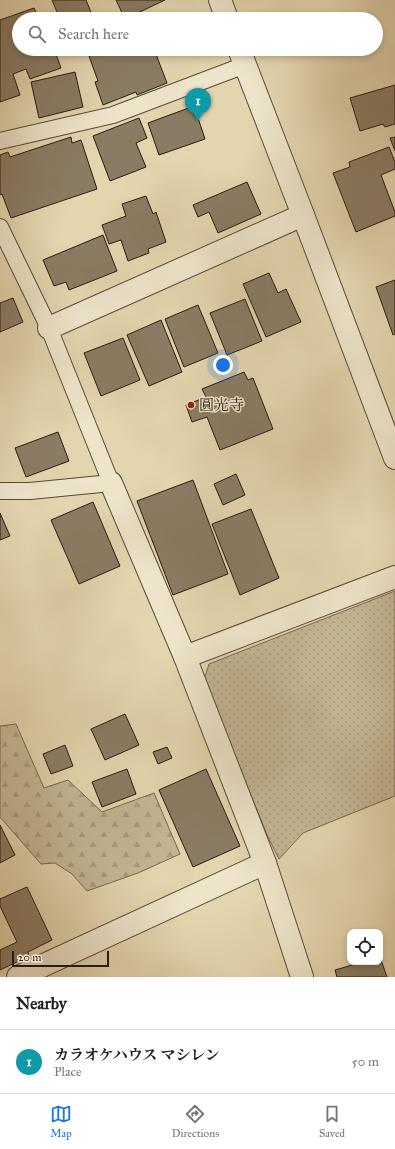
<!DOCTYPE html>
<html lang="en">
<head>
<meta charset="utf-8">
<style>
  :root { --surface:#fff; --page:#f2f2f2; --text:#202124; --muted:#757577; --line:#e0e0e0; --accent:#1a73e8 }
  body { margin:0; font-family:"IM FELL Great Primer","Noto Serif JP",serif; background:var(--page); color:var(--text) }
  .controls { position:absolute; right:12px; bottom:12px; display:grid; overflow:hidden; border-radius:8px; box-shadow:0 2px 6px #0003 }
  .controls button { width:36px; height:36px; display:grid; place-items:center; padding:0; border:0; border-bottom:1px solid var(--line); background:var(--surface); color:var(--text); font:20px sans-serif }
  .scale { position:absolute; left:12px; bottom:10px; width:97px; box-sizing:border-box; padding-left:4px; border:2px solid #291c13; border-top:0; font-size:11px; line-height:14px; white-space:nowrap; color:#291c13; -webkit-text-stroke:3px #ede4ca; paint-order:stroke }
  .you { position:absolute; left:223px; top:365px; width:14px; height:14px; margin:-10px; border:3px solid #fff; border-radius:50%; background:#1a73e8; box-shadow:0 0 0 6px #1a73e833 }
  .badge { display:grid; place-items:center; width:26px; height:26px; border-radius:50%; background:var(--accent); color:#fff; font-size:13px; font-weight:700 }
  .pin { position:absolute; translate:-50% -33px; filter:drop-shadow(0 1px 2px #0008) }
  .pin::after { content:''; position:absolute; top:21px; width:14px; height:12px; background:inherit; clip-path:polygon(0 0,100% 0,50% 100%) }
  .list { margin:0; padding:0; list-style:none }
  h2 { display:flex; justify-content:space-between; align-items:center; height:52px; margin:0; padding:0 16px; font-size:17px }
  h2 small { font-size:13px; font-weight:400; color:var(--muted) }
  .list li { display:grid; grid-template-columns:26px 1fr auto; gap:12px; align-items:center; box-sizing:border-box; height:64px; padding:0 16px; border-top:1px solid var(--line) }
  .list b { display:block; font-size:15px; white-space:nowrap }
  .list p { margin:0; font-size:13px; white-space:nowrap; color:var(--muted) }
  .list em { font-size:13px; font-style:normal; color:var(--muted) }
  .icon { flex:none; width:22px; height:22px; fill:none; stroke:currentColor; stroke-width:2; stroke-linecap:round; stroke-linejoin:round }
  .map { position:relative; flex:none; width:395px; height:977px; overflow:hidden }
  .search { position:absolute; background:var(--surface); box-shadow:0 2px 6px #0003; left:12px; right:12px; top:12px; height:44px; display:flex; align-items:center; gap:10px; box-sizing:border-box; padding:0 14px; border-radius:22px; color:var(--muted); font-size:15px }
  .sheet { height:116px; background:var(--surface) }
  nav { display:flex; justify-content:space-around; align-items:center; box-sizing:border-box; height:56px; border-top:1px solid var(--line); background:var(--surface); font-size:11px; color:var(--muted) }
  nav a { display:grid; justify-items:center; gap:2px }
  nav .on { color:var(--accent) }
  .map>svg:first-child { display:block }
  .grass { fill:url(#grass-dots); stroke:#766954 }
  .forest { fill:url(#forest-firs); stroke:#766954 }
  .building { fill:#8a7c64; stroke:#291c13 }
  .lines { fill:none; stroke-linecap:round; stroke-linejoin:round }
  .service-casing { stroke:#584a3a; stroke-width:18 }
  .minor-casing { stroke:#584a3a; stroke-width:24 }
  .tertiary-casing { stroke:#584a3a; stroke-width:24 }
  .service { stroke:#ede4ca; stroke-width:16 }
  .minor { stroke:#ede4ca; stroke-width:22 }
  .tertiary { stroke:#ede4ca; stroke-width:22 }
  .poi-dot { fill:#8f2418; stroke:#ede4ca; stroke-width:1.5 }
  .labels { text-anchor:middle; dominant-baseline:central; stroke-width:3; stroke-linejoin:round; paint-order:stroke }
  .poi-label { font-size:15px; fill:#291c13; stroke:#ede4ca; text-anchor:start }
</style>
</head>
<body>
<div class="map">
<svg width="395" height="977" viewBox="0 0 395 977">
  <defs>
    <pattern id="grass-dots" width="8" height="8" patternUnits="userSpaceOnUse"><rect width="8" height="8" fill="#c3b694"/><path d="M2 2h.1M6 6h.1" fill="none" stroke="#a89c7f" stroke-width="1.8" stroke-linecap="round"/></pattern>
    <pattern id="forest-firs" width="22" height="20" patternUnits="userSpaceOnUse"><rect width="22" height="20" fill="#c3b694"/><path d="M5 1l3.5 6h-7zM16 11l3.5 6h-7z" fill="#a89c7f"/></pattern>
  </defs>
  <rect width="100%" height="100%" fill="#e3d5ae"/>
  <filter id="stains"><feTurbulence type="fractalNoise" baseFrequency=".005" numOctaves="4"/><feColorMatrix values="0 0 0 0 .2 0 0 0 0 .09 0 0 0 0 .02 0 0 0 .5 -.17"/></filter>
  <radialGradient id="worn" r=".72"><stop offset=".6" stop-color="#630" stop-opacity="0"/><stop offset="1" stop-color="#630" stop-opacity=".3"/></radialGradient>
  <!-- grass -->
  <polygon class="grass" points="395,591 395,796 303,833 279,859 268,837 204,680 209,664"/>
  <!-- forest -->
  <polygon class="forest" points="16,724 44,788 68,780 102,812 154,793 180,854 138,873 87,891 72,874 55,863 41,864 0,817 0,726"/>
  <!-- building -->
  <g class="building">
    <polygon points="52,0 86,0 93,17 89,19 60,19"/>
    <polygon points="116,0 165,0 125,19"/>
    <polygon points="34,8 39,19 19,19 19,49 54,49 61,68 30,79 26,69 13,74 20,95 0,102 0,20"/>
    <polygon points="107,49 154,49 167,83 137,95 136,92 103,105 95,82 98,81 89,56"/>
    <polygon points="75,72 83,107 39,118 31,82"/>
    <polygon points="395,85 395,124 385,127 383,124 360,131 350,98"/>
    <polygon points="194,106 205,139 159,155 148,123"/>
    <polygon points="139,118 147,138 136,143 146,167 110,181 93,136"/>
    <polygon points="71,137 72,143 81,140 97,189 11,218 2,194 0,195 0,155 8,152 10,157"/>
    <polygon points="395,137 395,151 390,138"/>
    <polygon points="389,147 395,162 395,169 381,175 395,212 395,216 356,232 333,173 350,167 349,162"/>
    <polygon points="247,182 261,214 218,233 209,212 198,217 193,205"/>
    <polygon points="146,196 153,214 156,212 166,242 148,249 149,253 128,261 121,240 109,244 102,225 126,216 122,204"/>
    <polygon points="103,235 117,271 69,290 66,282 54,286 43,260"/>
    <polygon points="269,273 278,293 286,289 301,322 266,337 243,284"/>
    <polygon points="395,280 395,334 393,335 376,287"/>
    <polygon points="13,298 23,322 0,332 0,303"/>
    <polygon points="245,299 262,341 227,355 210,313"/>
    <polygon points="198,305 218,353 184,367 165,319"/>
    <polygon points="161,320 182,372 149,386 127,335"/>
    <polygon points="123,338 140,380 101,396 84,353"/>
    <polygon points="244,372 248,380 253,378 273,429 220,450 207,417 192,422 186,405 206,397 202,389"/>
    <polygon points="58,432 69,461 26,477 15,448"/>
    <polygon points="236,474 245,495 223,505 214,484"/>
    <polygon points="193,480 228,574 173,595 137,501"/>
    <polygon points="93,502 120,566 79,584 51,520"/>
    <polygon points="251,509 279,578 240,595 212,524"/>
    <polygon points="0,513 10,536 0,540"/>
    <polygon points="125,714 139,745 105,760 91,729"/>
    <polygon points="65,745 73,766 51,774 43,754"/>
    <polygon points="167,747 172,758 158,764 153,752"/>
    <polygon points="127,769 136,794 102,807 92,782"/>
    <polygon points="206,769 240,846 193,867 159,790"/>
    <polygon points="0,825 15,855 0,863"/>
    <polygon points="27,887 52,940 28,952 29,956 0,970 0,950 17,942 0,906 0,899"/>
    <polygon points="380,957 387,977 337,977 335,970 363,962 380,962"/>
  </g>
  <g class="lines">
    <defs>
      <g id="service">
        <polyline points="0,141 113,115 245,65"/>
        <polyline points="0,227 49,328 111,483 30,491 0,491"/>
      </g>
      <g id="minor">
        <polyline points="49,328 303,215"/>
        <polyline points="111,483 185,657 265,863 302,977"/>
        <polyline points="185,657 395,577"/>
        <polyline points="18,977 265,863"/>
      </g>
      <g id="tertiary">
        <polyline points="220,0 227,19"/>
        <polyline points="239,49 303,215 395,458"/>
      </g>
    </defs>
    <!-- service casing -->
    <use href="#service" class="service-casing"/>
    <!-- minor casing -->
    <use href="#minor" class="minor-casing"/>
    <!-- tertiary casing -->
    <use href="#tertiary" class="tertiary-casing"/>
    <!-- service -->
    <use href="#service" class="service"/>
    <!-- minor -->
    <use href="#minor" class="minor"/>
    <!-- tertiary -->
    <use href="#tertiary" class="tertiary"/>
  </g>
  <!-- markers -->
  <circle class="poi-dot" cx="191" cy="405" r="4"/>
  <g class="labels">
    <!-- poi labels -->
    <g class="poi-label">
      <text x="199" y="405">圓光寺</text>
    </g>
  </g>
  <rect width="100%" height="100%" filter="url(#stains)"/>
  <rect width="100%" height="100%" fill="url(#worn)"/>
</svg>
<div class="controls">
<button><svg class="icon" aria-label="locate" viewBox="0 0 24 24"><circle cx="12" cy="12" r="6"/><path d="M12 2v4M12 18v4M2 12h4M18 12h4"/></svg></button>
</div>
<div class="scale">20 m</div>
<div class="you"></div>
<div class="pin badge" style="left:198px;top:121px;background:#0f9aa8">1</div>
<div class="search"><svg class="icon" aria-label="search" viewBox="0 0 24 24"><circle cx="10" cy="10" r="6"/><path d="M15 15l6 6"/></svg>Search here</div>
</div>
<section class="sheet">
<h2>Nearby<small></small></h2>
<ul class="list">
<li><span class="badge" style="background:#0f9aa8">1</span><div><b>カラオケハウス マシレン</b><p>Place</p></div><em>50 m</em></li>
</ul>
</section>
<nav>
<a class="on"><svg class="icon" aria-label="map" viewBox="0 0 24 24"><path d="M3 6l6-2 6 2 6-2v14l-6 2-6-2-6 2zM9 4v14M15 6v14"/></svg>Map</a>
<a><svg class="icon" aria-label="directions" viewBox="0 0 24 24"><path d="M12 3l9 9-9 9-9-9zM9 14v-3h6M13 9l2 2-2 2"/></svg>Directions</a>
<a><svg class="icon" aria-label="saved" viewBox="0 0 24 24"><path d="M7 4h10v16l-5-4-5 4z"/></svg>Saved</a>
</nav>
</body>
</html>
